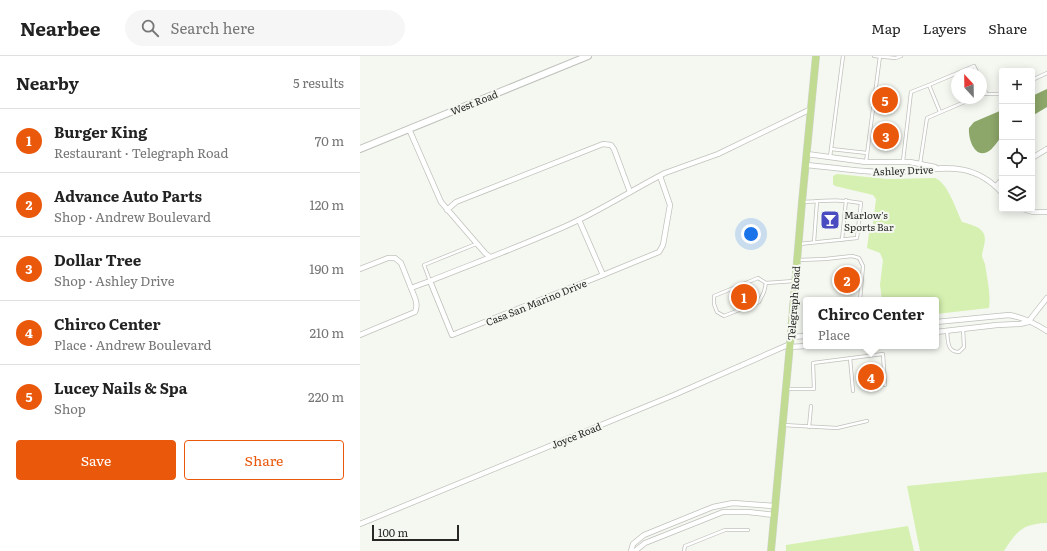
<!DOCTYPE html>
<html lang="en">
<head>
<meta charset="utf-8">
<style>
  :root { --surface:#fff; --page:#f6f6f6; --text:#222; --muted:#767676; --line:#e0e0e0; --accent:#ea580c }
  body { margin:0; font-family:Literata,serif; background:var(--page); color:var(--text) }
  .controls { position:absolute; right:12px; top:12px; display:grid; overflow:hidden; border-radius:4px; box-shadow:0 2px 10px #0003 }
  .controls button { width:36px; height:36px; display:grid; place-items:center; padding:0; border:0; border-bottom:1px solid var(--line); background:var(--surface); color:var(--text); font:20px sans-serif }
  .compass { position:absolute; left:591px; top:12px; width:36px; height:36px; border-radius:50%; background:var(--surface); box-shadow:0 2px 10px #0003; rotate:338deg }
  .scale { position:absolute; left:12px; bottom:10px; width:87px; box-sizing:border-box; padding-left:4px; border:2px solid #272826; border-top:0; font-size:11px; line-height:14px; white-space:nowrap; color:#272826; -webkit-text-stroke:3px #f5f8f1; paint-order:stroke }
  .you { position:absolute; left:391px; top:178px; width:14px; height:14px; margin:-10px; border:3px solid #fff; border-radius:50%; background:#1a73e8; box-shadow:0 0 0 6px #1a73e833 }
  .badge { display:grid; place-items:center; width:26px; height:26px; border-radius:50%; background:var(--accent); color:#fff; font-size:13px; font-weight:700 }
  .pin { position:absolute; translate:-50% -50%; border:2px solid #fff; box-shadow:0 1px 4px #0006 }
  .popup { position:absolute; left:443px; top:241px; width:136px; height:52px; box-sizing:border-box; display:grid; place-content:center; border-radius:4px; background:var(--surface); filter:drop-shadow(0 1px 3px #0005); font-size:13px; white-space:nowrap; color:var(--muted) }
  .popup b { font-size:15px; color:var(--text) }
  .popup::after { content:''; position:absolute; left:50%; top:100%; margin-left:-8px; border:8px solid transparent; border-top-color:var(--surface) }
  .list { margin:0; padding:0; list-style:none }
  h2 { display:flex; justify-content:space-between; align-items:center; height:52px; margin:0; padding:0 16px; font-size:17px }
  h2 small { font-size:13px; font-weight:400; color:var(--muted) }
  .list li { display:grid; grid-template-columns:26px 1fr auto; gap:12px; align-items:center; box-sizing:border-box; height:64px; padding:0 16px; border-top:1px solid var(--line) }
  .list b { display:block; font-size:15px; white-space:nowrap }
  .list p { margin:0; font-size:13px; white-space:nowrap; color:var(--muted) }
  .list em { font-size:13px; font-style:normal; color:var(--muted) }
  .actions { display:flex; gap:8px; padding:12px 16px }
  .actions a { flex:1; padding:9px 0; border:1px solid var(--accent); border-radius:4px; text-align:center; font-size:14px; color:var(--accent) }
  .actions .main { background:var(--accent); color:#fff }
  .icon { flex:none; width:22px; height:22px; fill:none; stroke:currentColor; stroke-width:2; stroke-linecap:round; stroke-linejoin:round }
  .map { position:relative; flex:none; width:687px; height:495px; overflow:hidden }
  header { display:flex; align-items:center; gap:24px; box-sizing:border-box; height:56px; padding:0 20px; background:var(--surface); border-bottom:1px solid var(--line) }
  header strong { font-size:19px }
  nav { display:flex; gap:22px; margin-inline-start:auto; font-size:14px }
  .search { width:280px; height:36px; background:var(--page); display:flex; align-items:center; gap:10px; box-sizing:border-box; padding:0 14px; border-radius:22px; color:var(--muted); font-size:15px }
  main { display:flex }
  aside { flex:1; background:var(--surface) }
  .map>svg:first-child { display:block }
  .green { fill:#d5f0b0 }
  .water { fill:#8da669 }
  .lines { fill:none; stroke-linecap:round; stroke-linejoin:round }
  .lane-casing { stroke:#bfc2bc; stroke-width:4 }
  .street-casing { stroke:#bfc2bc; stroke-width:6 }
  .secondary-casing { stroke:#bfc2bc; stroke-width:8 }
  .primary-casing { stroke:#d4d4d4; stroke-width:8 }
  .lane { stroke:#fff; stroke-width:2.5 }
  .street { stroke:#fff; stroke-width:4.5 }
  .secondary { stroke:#fff; stroke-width:6 }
  .primary { stroke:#c1dc92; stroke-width:7 }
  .labels { text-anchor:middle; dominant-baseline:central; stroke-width:4; stroke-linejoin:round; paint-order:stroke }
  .street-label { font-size:10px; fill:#272826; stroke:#f5f8f1 }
  .poi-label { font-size:10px; fill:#272826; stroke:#f5f8f1; text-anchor:start }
</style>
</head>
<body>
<header>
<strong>Nearbee</strong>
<div class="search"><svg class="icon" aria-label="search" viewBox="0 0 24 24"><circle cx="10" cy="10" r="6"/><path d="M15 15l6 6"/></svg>Search here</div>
<nav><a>Map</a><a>Layers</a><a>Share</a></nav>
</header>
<main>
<aside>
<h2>Nearby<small>5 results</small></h2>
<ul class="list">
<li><span class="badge">1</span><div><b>Burger King</b><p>Restaurant · Telegraph Road</p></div><em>70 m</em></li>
<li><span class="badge">2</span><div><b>Advance Auto Parts</b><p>Shop · Andrew Boulevard</p></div><em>120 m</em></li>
<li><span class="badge">3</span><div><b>Dollar Tree</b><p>Shop · Ashley Drive</p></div><em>190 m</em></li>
<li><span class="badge">4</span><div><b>Chirco Center</b><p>Place · Andrew Boulevard</p></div><em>210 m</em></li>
<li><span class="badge">5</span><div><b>Lucey Nails &amp; Spa</b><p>Shop</p></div><em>220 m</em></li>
</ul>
<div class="actions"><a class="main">Save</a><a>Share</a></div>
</aside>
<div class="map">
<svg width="687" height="495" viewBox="0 0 687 495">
  <rect width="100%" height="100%" fill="#f5f8f1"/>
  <!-- green -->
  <g class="green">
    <path d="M477 118 527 123 575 122C588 127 596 154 602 166 609 168 618 170 622 175 628 182 623 191 622 199 622 202 624 205 625 208 627 222 631 238 629 252L576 258V244H522L520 229 523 204 520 197 507 192 509 177 513 168 516 143 513 139 475 130 473 128V120Z"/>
    <path d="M687 416V467C662 468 657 475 644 495H560L547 430Z"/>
    <polygon points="548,470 554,495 426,495 426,489"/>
  </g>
  <!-- water -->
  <g class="water">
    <polygon points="687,33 687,51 672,60 672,40"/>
    <path d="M642 54V81C637 85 634 92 629 95 615 104 608 83 609 72L614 66Z"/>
  </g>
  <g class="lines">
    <defs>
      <g id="lane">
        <polyline points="514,0 536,2 541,0"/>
        <polyline points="672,24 687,17"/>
        <polyline points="621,26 626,37"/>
        <polyline points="569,29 614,10 618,18"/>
        <path d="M621 39C628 36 635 40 642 37"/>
        <polyline points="471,93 507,97"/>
        <polyline points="470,101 483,0"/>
        <polyline points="543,105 551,36 569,29 580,56"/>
        <polyline points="506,106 520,0"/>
        <polyline points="560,108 567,62 614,42"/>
        <polyline points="482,184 486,144"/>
        <polyline points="454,186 457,145"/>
        <path d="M439 188 497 182 501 147C479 143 464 145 442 146"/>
        <polyline points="439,204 465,203 492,200 499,202 503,210 500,244"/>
        <polyline points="70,225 64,209 116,188"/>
        <polyline points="406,227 404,236 399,246 364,260 357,256 354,248 354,240 398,222 406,227 434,225"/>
        <path d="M587 275C588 285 587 296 599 296L604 291 603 273"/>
        <polyline points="490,302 493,335"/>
        <polyline points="427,333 454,333 453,307 523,298 525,329"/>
        <polyline points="423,369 477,372 507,365"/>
        <polyline points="449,371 451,350"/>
        <polyline points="324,495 325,490 365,474 388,474"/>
      </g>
      <g id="street">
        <polyline points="49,73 81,146 125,197 130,201"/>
        <polyline points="447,98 506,106 550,106 575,111"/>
        <polyline points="672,102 687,93"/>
        <path d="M446 109C472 111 499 116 525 116 570 117 607 98 642 137"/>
        <path d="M300 120 310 149 303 189 299 196 243 219 92 279 70 225C115 207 161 190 206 170 240 155 272 134 305 117L358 98 451 53"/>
        <polyline points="636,130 642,124"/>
        <polyline points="663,153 673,156 687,156"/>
        <polyline points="87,154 96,146 243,88 251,89 254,93 270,136"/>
        <polyline points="219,164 243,219"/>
        <polyline points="0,213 28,202 35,202 41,207 51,232 70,225"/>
        <path d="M576 266 649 259C662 261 676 268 687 275"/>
        <polyline points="668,266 687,242"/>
        <polyline points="576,276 637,269 660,268 668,266"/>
        <path d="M0 279 55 256C59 248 54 240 51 232"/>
        <polyline points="431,281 446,280"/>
        <polyline points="430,291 446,290"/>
        <polyline points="0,468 314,339 430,288"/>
        <polyline points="271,495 273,488 284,479 353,451 373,447 414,450"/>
        <polyline points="275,495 285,487 363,456 388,456 414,459"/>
      </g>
      <polyline id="secondary" points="0,93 228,0"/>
      <polyline id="primary" points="411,495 430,288 442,146 456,0"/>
    </defs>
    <!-- lane casing -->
    <use href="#lane" class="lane-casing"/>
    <!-- street casing -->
    <use href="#street" class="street-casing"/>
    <!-- secondary casing -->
    <use href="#secondary" class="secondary-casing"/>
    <!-- primary casing -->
    <use href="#primary" class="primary-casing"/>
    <!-- lane -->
    <use href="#lane" class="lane"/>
    <!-- street -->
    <use href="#street" class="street"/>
    <!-- secondary -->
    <use href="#secondary" class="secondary"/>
    <!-- primary -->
    <use href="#primary" class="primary"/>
  </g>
  <!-- icons -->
  <defs>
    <symbol id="bar-square" viewBox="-11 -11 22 22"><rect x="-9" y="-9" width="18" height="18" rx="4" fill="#494bc1" stroke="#f5f8f1"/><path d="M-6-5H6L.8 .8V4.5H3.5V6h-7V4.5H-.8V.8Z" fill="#fff"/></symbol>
  </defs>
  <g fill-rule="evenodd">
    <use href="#bar-square" x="459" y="153" width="22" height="22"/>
  </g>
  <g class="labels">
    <!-- street labels -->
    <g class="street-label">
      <text transform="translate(114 46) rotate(-22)">West Road</text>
      <text transform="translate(543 114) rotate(-2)">Ashley Drive</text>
      <text transform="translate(176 246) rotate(-22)">Casa San Marino Drive</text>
      <text transform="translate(433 247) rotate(-86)">Telegraph Road</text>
      <text transform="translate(216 379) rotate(-22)">Joyce Road</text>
    </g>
    <!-- poi labels -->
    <g class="poi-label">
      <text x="484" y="158">Marlow's<tspan x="484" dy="12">Sports Bar</tspan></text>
    </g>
  </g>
</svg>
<div class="controls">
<button>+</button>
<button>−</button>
<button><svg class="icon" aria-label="locate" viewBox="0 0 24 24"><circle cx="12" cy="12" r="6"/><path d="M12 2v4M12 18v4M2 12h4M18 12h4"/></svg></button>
<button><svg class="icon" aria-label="layers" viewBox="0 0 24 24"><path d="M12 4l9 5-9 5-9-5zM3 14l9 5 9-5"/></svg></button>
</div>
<svg class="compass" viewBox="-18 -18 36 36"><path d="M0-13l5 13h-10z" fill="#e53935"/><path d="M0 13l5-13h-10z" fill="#767676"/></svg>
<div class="scale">100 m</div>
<div class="you"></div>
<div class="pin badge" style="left:384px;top:241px">1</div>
<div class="pin badge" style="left:487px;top:224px">2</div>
<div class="pin badge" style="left:526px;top:80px">3</div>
<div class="pin badge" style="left:511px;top:321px">4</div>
<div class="popup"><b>Chirco Center</b>Place</div>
<div class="pin badge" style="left:525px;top:44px">5</div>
</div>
</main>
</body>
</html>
